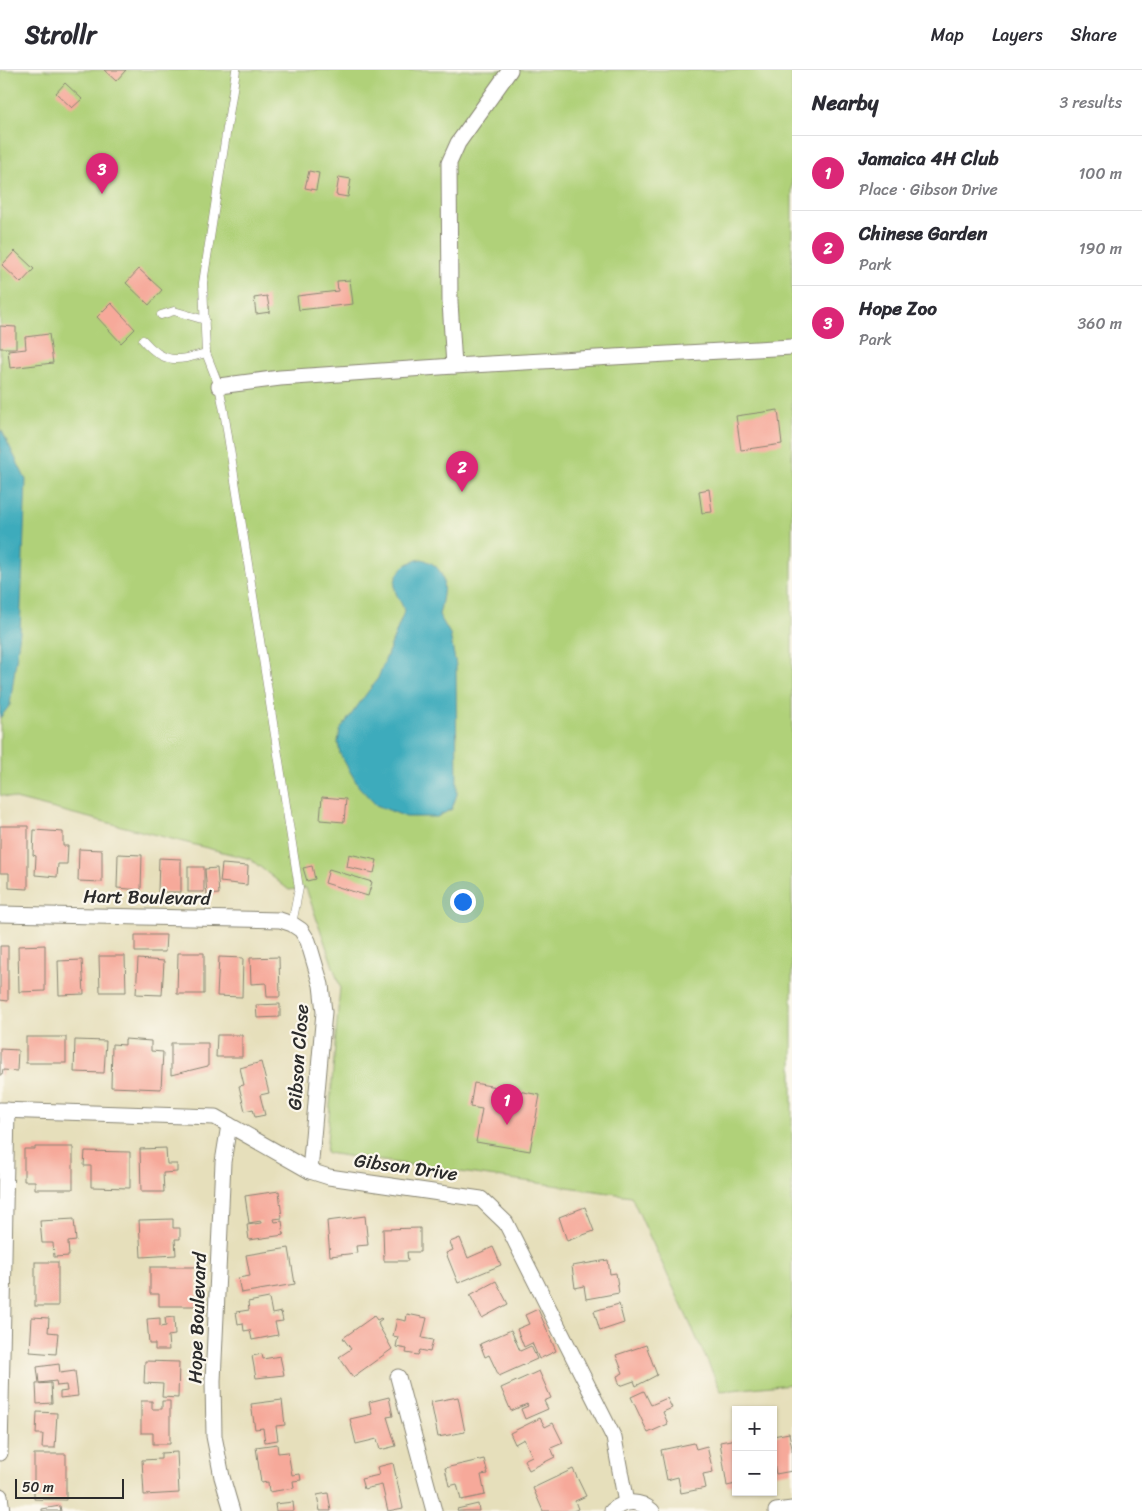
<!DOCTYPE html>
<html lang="en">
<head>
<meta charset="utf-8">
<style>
  :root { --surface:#fff; --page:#f7f7f7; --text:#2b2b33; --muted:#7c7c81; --line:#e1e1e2; --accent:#db2777 }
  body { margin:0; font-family:Sriracha,sans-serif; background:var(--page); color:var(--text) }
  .controls { position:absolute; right:15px; bottom:15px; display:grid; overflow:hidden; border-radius:0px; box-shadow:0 1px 4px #0004 }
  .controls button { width:45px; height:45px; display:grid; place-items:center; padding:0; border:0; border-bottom:1px solid var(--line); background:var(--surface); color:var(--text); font:25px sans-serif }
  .scale { position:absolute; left:15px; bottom:12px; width:109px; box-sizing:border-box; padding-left:5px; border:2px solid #2b2b2b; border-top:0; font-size:14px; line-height:18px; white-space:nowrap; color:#2b2b2b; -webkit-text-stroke:4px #fbf7ec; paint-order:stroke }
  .you { position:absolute; left:462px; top:831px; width:18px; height:18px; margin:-12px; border:4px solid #fff; border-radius:50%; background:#1a73e8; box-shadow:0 0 0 8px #1a73e833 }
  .badge { display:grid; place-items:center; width:32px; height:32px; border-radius:50%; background:var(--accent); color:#fff; font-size:16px; font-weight:700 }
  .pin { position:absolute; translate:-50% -41px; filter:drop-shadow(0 1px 2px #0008) }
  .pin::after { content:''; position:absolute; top:26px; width:18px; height:15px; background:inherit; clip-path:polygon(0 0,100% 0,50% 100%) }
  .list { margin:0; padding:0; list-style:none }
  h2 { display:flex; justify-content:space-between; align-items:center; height:65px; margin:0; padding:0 20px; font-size:21px }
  h2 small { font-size:16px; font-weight:400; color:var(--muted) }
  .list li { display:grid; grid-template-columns:32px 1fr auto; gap:15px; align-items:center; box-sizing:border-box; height:75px; padding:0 20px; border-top:1px solid var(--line) }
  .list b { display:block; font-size:19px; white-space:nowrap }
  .list p { margin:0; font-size:16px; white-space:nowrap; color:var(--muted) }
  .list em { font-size:16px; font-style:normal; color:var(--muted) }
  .map { position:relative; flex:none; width:792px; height:1441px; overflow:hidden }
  header { display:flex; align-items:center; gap:30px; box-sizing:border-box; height:70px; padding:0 25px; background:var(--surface); border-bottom:1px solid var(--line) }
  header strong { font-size:24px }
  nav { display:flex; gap:28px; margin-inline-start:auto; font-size:18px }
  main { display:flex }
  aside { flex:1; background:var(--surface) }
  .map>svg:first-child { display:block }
  .green { fill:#b0d179; stroke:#6e7e52 }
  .water { fill:#3eabbc; stroke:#346b74 }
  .building { fill:#f6a99a }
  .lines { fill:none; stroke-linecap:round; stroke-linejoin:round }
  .lane-casing { stroke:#888573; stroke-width:9 }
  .street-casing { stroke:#888573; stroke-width:17 }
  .lane { stroke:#fff; stroke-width:8 }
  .street { stroke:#fff; stroke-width:15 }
  .labels { text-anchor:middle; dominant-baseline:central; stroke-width:4.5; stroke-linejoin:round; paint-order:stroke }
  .street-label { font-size:19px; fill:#2b2b2b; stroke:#fbf7ec }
</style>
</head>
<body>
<header>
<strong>Strollr</strong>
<nav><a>Map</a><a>Layers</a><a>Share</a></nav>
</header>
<main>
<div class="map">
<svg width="792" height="1441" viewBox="0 0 792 1441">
  <rect width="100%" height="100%" fill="#fbf7ec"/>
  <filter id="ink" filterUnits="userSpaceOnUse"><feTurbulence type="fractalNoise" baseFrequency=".02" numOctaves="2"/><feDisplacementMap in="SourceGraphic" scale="10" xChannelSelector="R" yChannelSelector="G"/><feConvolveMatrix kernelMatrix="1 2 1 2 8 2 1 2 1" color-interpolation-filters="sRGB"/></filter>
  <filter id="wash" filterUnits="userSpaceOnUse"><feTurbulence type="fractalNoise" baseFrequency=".0096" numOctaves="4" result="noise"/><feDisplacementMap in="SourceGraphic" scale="20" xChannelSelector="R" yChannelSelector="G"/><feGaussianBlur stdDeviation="1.12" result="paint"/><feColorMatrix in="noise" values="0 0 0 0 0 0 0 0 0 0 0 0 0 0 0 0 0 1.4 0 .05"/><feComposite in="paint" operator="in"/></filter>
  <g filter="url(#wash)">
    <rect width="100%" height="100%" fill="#e6dfbb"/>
    <!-- green -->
    <polygon class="green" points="0,0 792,0 792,1314 721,1321 631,1126 326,1083 340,917 306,818 289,820 250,789 0,725"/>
    <!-- water -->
    <g class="water">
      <polygon points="0,361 2,361 26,410 20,562 10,635 0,648"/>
      <path d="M422 489C451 498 444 522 439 545L450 564 456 596 457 724 452 739 437 747H406L376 735 359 717 340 684 338 672 340 660 378 608 404 542C403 533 396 527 395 519 393 502 407 491 422 489Z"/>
    </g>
    <g id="blocks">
      <!-- building -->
      <g class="building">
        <polygon points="104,0 126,0 116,11"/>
        <polygon points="65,13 82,29 72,38 56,23"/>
        <polygon points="309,101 319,103 316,120 305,118"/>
        <polygon points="339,107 351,109 348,127 336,125"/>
        <polygon points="15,181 34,199 21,213 2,195"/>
        <polygon points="139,199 162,220 149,235 126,213"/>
        <polygon points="350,210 353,234 299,240 297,226 338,221 337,211"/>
        <polygon points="267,226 270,242 256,244 254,228"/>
        <polygon points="111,233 135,259 121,273 97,247"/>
        <polygon points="0,256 16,257 16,278 0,278"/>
        <polygon points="49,264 53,293 10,298 8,281 26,279 25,267"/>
        <polygon points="778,340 782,374 741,380 736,346"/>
        <polygon points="709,419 712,442 702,443 699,421"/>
        <polygon points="322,727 346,729 344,752 320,750"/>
        <polygon points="0,756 28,756 28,819 9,818 9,803 0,803"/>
        <polygon points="34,760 63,762 63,776 68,776 67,794 58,794 57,807 35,805 36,786 33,785"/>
        <polygon points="79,779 102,780 102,812 78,811"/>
        <polygon points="118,784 142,785 141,820 117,818"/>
        <polygon points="349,784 377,790 374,803 347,797"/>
        <polygon points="159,788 181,789 181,822 158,822"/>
        <polygon points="222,794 248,796 247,815 220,812"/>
        <polygon points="312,796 315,809 307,811 303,798"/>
        <rect x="188" y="797" width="16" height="25"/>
        <polygon points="217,798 219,824 207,825 205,799"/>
        <polygon points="329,799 372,812 368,826 325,813"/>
        <polygon points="135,865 166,865 165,882 135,882"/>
        <polygon points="45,875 45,921 19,922 18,876"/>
        <polygon points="0,876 8,876 8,931 0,930"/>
        <polygon points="178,883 204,883 204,924 177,924"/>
        <polygon points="99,886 125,886 126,922 100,922"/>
        <polygon points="219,887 243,888 242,927 217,926"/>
        <polygon points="279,887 280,927 267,927 266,913 251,914 250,888"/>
        <polygon points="138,889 164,891 162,925 136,924"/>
        <polygon points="82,890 84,924 59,925 58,891"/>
        <polygon points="280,934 280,947 257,948 256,935"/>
        <polygon points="217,965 242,965 242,987 216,987"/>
        <rect x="26" y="967" width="40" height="26"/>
        <polygon points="125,969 151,971 151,981 163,982 161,1019 111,1017 112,974 125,975"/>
        <polygon points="75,970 106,971 104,1003 74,1002"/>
        <polygon points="171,973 208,973 208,996 171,1005"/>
        <polygon points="0,979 18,980 17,1001 3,1000 2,1005 0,1005"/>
        <polygon points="261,992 269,1023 260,1025 265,1045 255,1047 253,1039 245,1041 239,1016 244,1015 240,998"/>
        <polygon points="474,1013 540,1025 530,1081 476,1072 482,1039 470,1037"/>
        <polygon points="35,1077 73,1077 73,1119 35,1119 35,1111 24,1111 24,1079 35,1079"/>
        <polygon points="166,1078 167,1094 177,1094 177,1102 163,1103 164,1122 141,1122 140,1079"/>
        <polygon points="85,1081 130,1082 130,1118 91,1117 91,1096 84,1096"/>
        <polygon points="279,1121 282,1148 274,1149 275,1152 282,1151 284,1165 249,1170 247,1155 261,1153 261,1151 249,1153 245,1126"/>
        <polygon points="585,1137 594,1161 567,1171 559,1147"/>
        <polygon points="365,1146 368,1175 356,1176 357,1183 330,1186 327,1151"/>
        <polygon points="74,1149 76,1171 68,1172 69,1186 54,1187 53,1173 42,1173 40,1151"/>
        <polygon points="173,1149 173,1158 180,1158 180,1169 175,1169 176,1185 141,1187 139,1150"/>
        <polygon points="420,1158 420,1182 407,1182 408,1191 384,1191 383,1159"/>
        <polygon points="460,1168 468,1188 493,1177 501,1195 458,1213 446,1183 453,1180 450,1172"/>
        <polygon points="289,1178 295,1214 241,1223 238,1208 250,1206 246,1185"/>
        <polygon points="608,1190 610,1204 616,1203 619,1223 586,1229 584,1216 575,1218 572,1196"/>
        <rect x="35" y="1192" width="23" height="44"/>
        <polygon points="150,1197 197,1197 197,1236 159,1236 159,1224 150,1224"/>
        <polygon points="496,1211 508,1234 482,1248 470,1225"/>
        <polygon points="269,1228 272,1244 281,1242 283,1251 275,1252 278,1265 252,1270 250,1260 244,1261 243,1253 238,1254 236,1242 249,1240 248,1232"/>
        <polygon points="619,1234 624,1253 600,1261 594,1241"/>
        <polygon points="538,1239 556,1281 539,1289 532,1273 524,1277 517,1259 529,1254 525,1245"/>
        <polygon points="407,1244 427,1248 422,1268 433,1270 430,1282 420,1280 418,1285 406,1283 407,1279 396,1277 398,1267 393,1266 397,1249 406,1251"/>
        <polygon points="374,1246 377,1250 381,1248 382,1249 378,1252 379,1256 392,1279 353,1307 339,1287 351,1279 343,1268"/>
        <polygon points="32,1247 49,1248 48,1262 58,1263 56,1284 30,1282"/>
        <polygon points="174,1247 175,1265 168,1266 169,1280 155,1280 155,1274 149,1274 147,1249 160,1248 160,1257 166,1256 165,1248"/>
        <polygon points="511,1260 520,1281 531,1276 537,1289 499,1306 489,1285 485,1287 480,1274"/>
        <polygon points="646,1275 657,1305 636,1316 634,1311 620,1316 617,1306 623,1303 616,1285"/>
        <polygon points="262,1284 263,1289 280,1286 284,1305 256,1308 252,1286"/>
        <polygon points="145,1291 179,1292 178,1328 162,1327 163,1314 144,1313"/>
        <polygon points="59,1294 60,1303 75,1301 78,1326 60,1328 60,1322 67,1321 66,1315 57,1316 56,1311 39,1313 37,1297"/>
        <polygon points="539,1301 551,1328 544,1331 548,1339 525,1349 521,1339 528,1336 527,1334 511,1341 501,1318"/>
        <polygon points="51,1313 52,1333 37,1334 36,1314"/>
        <polygon points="644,1321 651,1335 667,1328 672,1338 663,1342 668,1354 648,1363 631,1327"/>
        <polygon points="389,1327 393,1346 387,1347 396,1376 380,1380 377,1369 356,1374 350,1349 372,1344 369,1332"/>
        <polygon points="458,1327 465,1362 438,1367 431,1332"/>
        <polygon points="282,1330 285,1355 276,1356 278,1370 265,1372 263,1358 255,1359 251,1334"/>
        <polygon points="141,1331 152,1331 152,1339 162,1339 162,1331 170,1331 170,1374 153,1374 153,1363 141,1363"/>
        <polygon points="37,1342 57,1343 55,1378 42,1378 43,1364 36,1364"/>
        <polygon points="540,1348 545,1357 553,1353 563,1373 551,1378 555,1387 529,1400 524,1390 532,1386 524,1369 515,1374 510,1363"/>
        <polygon points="789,1363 792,1378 792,1401 776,1404 773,1388 773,1366"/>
        <polygon points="736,1369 736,1414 727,1416 720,1372"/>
        <polygon points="694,1373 696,1379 707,1376 713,1402 703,1404 706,1418 681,1423 678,1407 667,1410 661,1380"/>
        <polygon points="277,1374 278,1383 288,1382 292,1405 300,1404 301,1410 293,1411 294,1418 269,1422 268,1412 261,1413 256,1377"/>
        <polygon points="177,1382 179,1423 144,1425 142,1390 161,1389 161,1383"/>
        <polygon points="34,1384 66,1384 66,1430 34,1429"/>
        <polygon points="484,1389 488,1404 481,1405 485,1425 461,1430 457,1414 449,1416 445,1398"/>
        <polygon points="393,1393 403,1438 388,1441 382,1415 364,1419 361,1409 379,1405 377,1397"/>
        <polygon points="573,1399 586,1426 575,1431 578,1439 573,1441 543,1441 533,1418"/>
        <polygon points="328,1423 331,1441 320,1441 317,1425"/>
        <polygon points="293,1432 294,1441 276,1441 275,1434"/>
        <polygon points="478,1434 479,1441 458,1441 457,1439"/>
        <polygon points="60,1436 61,1441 42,1441 42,1439"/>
      </g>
    </g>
  </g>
  <g filter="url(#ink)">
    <use href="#blocks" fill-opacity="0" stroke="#888573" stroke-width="1"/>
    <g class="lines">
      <defs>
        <g id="lane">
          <polyline points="236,0 203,213 206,283 219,316 224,341 299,818 292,854"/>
          <polyline points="161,245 174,241 205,250"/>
          <path d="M143 270C165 295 177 291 206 283"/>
        </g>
        <g id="street">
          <polyline points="454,296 450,232 449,93 458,73 510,0"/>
          <polyline points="219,316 280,308 454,296 792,277"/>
          <polyline points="0,844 280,850 292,854 301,860 308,871 321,915 324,942 310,1101"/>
          <polyline points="0,1040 215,1047 310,1101 329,1107 481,1129 506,1153 614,1368 626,1433"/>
          <polyline points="229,1055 223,1092 213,1311 214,1366 222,1407 232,1441"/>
          <polyline points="398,1307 434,1441"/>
          <polyline points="0,1383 7,1040"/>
          <polyline points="0,1426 2,1441"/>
          <path d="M612 1441C625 1430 640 1430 652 1441"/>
          <polyline points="776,1441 792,1439"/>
        </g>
      </defs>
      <!-- lane casing -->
      <use href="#lane" class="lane-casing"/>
      <!-- street casing -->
      <use href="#street" class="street-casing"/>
      <!-- lane -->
      <use href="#lane" class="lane"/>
      <!-- street -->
      <use href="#street" class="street"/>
    </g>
  </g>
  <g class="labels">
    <!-- street labels -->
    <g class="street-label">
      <text transform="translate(147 827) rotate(1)">Hart Boulevard</text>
      <text transform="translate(298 987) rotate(-86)">Gibson Close</text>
      <text transform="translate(406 1097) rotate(8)">Gibson Drive</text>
      <text transform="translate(197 1248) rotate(-88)">Hope Boulevard</text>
    </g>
  </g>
</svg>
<div class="controls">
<button>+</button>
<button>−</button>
</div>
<div class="scale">50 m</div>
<div class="you"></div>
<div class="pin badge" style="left:507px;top:1055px">1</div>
<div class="pin badge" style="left:462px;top:422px">2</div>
<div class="pin badge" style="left:102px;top:124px">3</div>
</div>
<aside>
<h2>Nearby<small>3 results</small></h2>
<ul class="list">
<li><span class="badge">1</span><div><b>Jamaica 4H Club</b><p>Place · Gibson Drive</p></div><em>100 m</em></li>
<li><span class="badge">2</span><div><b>Chinese Garden</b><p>Park</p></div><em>190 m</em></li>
<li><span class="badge">3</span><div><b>Hope Zoo</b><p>Park</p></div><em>360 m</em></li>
</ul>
</aside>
</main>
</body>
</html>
